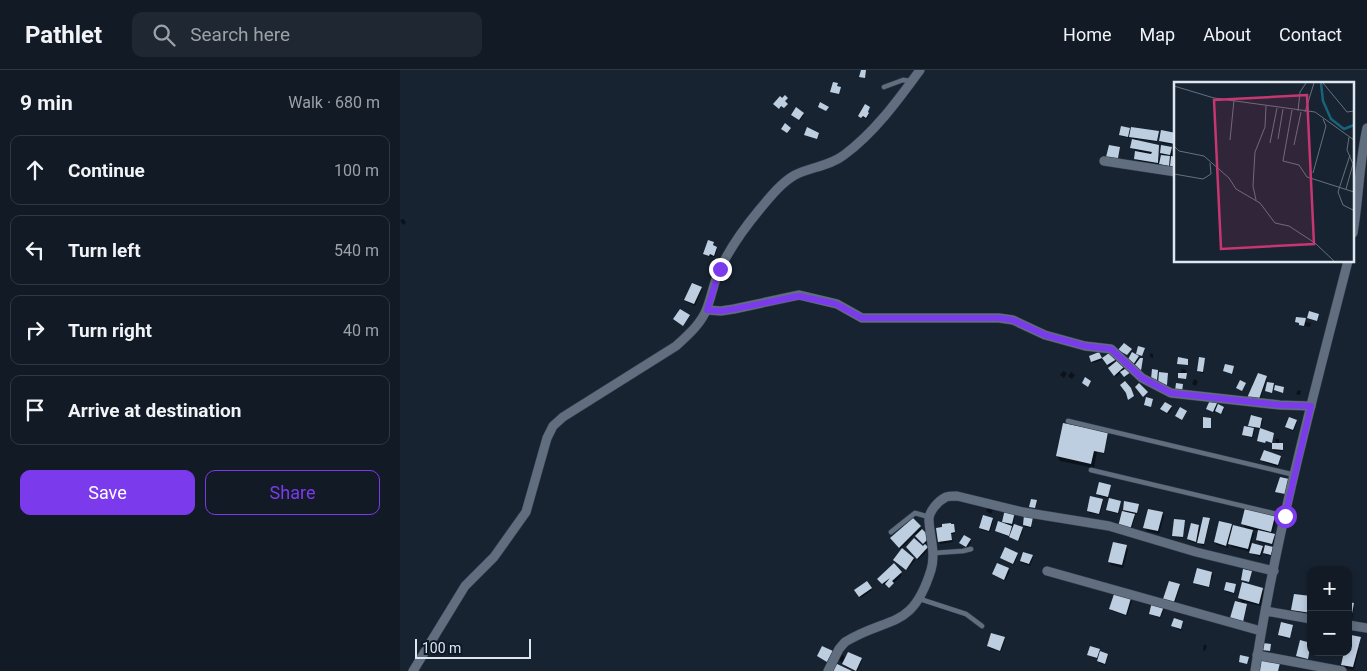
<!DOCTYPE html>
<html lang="en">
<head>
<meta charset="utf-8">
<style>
  :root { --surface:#111a25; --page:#1e2732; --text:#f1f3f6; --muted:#9ca1a7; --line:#303842; --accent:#7c3aed }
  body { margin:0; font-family:Roboto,sans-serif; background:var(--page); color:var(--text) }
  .controls { position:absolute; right:15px; bottom:15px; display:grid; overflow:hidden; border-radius:10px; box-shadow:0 2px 8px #0003 }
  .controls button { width:45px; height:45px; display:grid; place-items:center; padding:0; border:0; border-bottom:1px solid var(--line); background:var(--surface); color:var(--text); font:25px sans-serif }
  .scale { position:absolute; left:15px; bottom:12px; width:116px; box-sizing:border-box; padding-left:5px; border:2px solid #dee6f0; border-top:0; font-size:14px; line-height:18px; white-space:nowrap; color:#dee6f0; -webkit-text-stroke:4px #0e1927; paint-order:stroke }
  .stop { position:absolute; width:15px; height:15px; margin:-11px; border:4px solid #7c3aed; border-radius:50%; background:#fff }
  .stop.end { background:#7c3aed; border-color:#fff; box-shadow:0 1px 5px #0008 }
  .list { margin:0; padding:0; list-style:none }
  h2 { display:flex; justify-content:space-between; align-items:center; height:65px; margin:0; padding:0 20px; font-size:21px }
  h2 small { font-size:16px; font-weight:400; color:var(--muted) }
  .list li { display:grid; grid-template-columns:32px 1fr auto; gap:15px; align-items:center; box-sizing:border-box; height:70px; margin:0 10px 10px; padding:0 10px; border:1px solid var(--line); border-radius:10px }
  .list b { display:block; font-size:19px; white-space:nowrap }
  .list em { font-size:16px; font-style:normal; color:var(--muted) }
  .actions { display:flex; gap:10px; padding:15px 20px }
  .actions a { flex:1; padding:11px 0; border:1px solid var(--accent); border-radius:10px; text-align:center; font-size:18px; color:var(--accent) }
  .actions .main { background:var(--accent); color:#fff }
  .icon { flex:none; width:28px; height:28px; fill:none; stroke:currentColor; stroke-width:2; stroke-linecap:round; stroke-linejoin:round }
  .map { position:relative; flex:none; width:967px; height:601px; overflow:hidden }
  header { display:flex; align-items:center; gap:30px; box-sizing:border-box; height:70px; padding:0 25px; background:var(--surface); border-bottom:1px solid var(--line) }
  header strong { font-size:24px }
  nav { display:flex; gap:28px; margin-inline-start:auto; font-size:18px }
  .search { width:350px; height:45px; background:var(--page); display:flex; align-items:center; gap:12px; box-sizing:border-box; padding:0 18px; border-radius:10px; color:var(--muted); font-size:19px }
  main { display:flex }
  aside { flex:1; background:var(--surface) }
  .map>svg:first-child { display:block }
  .shadow { fill:#0007 }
  .building { fill:#becee1 }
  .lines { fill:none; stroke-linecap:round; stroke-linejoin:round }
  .service-casing { stroke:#38404c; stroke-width:5.5 }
  .minor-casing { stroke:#38404c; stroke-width:10 }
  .service { stroke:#606e7f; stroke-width:4.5 }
  .minor { stroke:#606e7f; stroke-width:9 }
  .route { stroke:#7c3aed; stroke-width:6 }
  .inset-river { fill:none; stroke:#186379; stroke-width:2.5 }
  .inset-road { fill:none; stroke:#67717d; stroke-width:1 }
  .view { fill:#c63771; fill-opacity:0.15; stroke:#c63771; stroke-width:2.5 }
  .inset-edge { fill:none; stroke:#dee6f0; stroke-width:2.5 }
</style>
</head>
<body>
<header>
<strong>Pathlet</strong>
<div class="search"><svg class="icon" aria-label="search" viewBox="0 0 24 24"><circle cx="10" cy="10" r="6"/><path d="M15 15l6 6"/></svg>Search here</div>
<nav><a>Home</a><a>Map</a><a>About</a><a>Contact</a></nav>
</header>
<main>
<aside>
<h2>9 min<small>Walk · 680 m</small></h2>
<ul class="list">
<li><svg class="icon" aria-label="ahead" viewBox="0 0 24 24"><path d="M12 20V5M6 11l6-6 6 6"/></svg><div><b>Continue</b></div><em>100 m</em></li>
<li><svg class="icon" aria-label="left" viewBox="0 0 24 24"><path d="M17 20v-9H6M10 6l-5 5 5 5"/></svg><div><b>Turn left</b></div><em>540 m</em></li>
<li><svg class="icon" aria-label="right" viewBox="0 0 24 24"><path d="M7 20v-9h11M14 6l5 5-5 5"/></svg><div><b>Turn right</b></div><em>40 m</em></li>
<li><svg class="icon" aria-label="arrive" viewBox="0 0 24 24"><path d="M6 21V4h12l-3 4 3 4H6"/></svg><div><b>Arrive at destination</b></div></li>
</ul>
<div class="actions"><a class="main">Save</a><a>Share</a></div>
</aside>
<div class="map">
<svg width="967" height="601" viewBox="0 0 967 601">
  <rect width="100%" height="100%" fill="#172331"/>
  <!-- shadow -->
  <g class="shadow">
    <polygon points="469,38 469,45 467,49 460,47"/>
    <polygon points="403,44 404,45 400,51 392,45"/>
    <polygon points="729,59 731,63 758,62 757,72 737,69 736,71 758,76 758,86 761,89 763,86 761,83 771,78 773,82 774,78 776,79 776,98 772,97 769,92 768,96 736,90 737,81 731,78 733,69 729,64 729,68 721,66 720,65"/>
    <polygon points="776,64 776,75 761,73 760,71"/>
    <polygon points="4,149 6,153 3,155 0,150"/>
    <polygon points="314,173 314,177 317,180 315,187 306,186 304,184"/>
    <polygon points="301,218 302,220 295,236 287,232 285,230"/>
    <polygon points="905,250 905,252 911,253 910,257 900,255"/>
    <polygon points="699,283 702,290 693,293 690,287"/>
    <polygon points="712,283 717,292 730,303 725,307 721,302 716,307 704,288"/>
    <polygon points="750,283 753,284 753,288 750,287"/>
    <polygon points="738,287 742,290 741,300 729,293"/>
    <polygon points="804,289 804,303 800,303 799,301"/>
    <polygon points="833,297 833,305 824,301"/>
    <polygon points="782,299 786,300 786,309 779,308"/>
    <polygon points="663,301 667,303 664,308 660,305"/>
    <polygon points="671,302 675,305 672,309 668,306"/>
    <polygon points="866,307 867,309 859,333 849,328"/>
    <polygon points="794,309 798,311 796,316 792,314"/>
    <polygon points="898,320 901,321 900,325 896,324"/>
    <polygon points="816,334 818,337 819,336 824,339 822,344 816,340 814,343 807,339"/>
    <polygon points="771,337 772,338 768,344 762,339"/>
    <polygon points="852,346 862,349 863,351 860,360 855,358 853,368 845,366 844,365 849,358"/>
    <polygon points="896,351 897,352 894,361 888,359 887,357"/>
    <polygon points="707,363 708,365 704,384 697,382 694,398 660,391 657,386"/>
    <polygon points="875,369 879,369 879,374 883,376 883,381 874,381 873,379 877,374"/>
    <polygon points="880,387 881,388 878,397 863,392 862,390"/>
    <polygon points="710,416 709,428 699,426 698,424"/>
    <polygon points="702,430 703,432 700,445 689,443 688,441"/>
    <polygon points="720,432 719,444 708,441 707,440"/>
    <polygon points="738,435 738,444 733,443 735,447 731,461 724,440"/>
    <polygon points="588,437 593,440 591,444 586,441"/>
    <polygon points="606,441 615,444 613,456 622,458 623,460 619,472 596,461 605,454 603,452"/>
    <polygon points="762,443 764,446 759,464 747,461 745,458"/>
    <polygon points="874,447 876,450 872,465 875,467 873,475 858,472 859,461 851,459 854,464 851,474 862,477 865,482 872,478 872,486 866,485 863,480 861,487 852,484 851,482 832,477 829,473 828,478 817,475 815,472 831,455 833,459 846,459 843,454"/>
    <polygon points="632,448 632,458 625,457 624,455"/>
    <polygon points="513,449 530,470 524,475 515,464 501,479 493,470"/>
    <polygon points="592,449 593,451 590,462 581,460 580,458"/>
    <polygon points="809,449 810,451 804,476 799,474 797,470 796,473 789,471 788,469 799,456 801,460"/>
    <polygon points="784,451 783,468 774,467 773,465"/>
    <polygon points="554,457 555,464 551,464 553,472 540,474 537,459"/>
    <polygon points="570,470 571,472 567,478 560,473"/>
    <polygon points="525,475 528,480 518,490 508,479 523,477"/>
    <polygon points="726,476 728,480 723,498 711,495 709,491"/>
    <polygon points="617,484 618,485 614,495 601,488"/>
    <polygon points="632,486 633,488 630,496 622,493 621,491"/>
    <polygon points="514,489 515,490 507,500 495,492"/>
    <polygon points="598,494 610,501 605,511 593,504"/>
    <polygon points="494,495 502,505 490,517 486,513 484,515 479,511"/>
    <polygon points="812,503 813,505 809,518 795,514 794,513"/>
    <polygon points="466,513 472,520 461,528 456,520"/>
    <polygon points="779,515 780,517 775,533 765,530 764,529"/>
    <polygon points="835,515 835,524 826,522 825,520"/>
    <polygon points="862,519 864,522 861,536 844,532 847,537 843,553 833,550 843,534 839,528"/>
    <polygon points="911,528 911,544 894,542 893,540"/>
    <polygon points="731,529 732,531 727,546 712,541 710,539"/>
    <polygon points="948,534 954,536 952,551 948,550"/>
    <polygon points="763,537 764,539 761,548 751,545 750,544"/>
    <polygon points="782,552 783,554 781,561 773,556"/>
    <polygon points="892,556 893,557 890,569 881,567 880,565"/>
    <polygon points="604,568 605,570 601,582 589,578 588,576"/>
    <polygon points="960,568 960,576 957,575 959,579 954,600 944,598 942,594 948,582"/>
    <polygon points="804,574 807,576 805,581 803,580"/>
    <polygon points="699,580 708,587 705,595 699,593 699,590 688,585"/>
    <polygon points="440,583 446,588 461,589 462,591 457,601 444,596 444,593 437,589"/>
  </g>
  <!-- building -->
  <g class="building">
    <polygon points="461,0 466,0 465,8 459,7"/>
    <polygon points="433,12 438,13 437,16 441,17 439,24 430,22"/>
    <polygon points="385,25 388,28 385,31 388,34 384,38 381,36 379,39 373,34 380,26 382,28"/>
    <polygon points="420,32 429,37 426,41 418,37"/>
    <polygon points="465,34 470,37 468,42 469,43 466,48 463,46 461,48 458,46"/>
    <polygon points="396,37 404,43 399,50 391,45"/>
    <polygon points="385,53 391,58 387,63 381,59"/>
    <polygon points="721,56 730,58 728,67 719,65"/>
    <polygon points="407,57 419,63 417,69 404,65"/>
    <polygon points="731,57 759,61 757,71 729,67"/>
    <polygon points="761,60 776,63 775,74 759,71"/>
    <polygon points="732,69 759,75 758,93 734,89 735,81 751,84 752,82 730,78"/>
    <polygon points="709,75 720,77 718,88 714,88 713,93 702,91 703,86 706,87"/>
    <polygon points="761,75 772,77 770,85 760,83"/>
    <polygon points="761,85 770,86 769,96 759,94"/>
    <polygon points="771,86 776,87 776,97 770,96"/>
    <polygon points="308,170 314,172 313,175 317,177 314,186 310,184 309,186 303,184"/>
    <polygon points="292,213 302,217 294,234 284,230"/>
    <polygon points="280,239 290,245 283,256 273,249"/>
    <polygon points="909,241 919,244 917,251 907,248"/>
    <polygon points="896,247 906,248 904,256 899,255 899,253 895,252"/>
    <polygon points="724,273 732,279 727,285 718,280"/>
    <polygon points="738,276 745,278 742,286 736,284"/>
    <polygon points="712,281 717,289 707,295 702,288"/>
    <polygon points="699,282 702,288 691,292 689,286"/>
    <polygon points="732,282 739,286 733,295 727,291"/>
    <polygon points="778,287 788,289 788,295 777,294"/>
    <polygon points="799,287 805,288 803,302 797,301"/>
    <polygon points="740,288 743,288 741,301 734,296"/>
    <polygon points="719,289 725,296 714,306 708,298"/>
    <polygon points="825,294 834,296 832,304 823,301"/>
    <polygon points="728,297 731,302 724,307 720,302"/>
    <polygon points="752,299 758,300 757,310 751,309"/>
    <polygon points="759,302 768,303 767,315 758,314"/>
    <polygon points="778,303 787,303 786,309 778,308"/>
    <polygon points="858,303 867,306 858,332 847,328"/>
    <polygon points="685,307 691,311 688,317 682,313"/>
    <polygon points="840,310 846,313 842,321 836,318"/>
    <polygon points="725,311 731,318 734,326 728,330 726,323 720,315"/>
    <polygon points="867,312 874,313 872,323 865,321"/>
    <polygon points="739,313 748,322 743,327 735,317"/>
    <polygon points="776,313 783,314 782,322 775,321"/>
    <polygon points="875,315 884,317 883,323 874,320"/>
    <polygon points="746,327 753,329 751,337 744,335"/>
    <polygon points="810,330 817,333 813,342 806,339"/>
    <polygon points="765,332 772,336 767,343 760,339"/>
    <polygon points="818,334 824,337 821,344 815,341"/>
    <polygon points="780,337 787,341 782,350 775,346"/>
    <polygon points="851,345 862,348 860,358 848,356"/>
    <polygon points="803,347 811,348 811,358 803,358"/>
    <polygon points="889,347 897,350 893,360 885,357"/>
    <polygon points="663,353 708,362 704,383 694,381 691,394 656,386"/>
    <polygon points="844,356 854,358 852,367 842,365"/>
    <polygon points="860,358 874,363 872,373 866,371 865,373 857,371"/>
    <polygon points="872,373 883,373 883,380 872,379"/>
    <polygon points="864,380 881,386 878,395 860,390"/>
    <polygon points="880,407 889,409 885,424 875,422"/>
    <polygon points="699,412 711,415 708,427 696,424"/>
    <polygon points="690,426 703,429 699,444 687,441"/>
    <polygon points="709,428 721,431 718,443 706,440"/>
    <polygon points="631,429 637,430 635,438 629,437"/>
    <polygon points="724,431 739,434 737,443 723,440"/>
    <polygon points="845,438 875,446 871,462 841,454"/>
    <polygon points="605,439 615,442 612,454 602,452"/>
    <polygon points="748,439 763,442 758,461 743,458"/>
    <polygon points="722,441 735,444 730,460 718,457"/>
    <polygon points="583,445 593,448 589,461 579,458"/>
    <polygon points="624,445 633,447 631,457 623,455"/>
    <polygon points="803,447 810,448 804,474 797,473"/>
    <polygon points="513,448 521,456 499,478 490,468"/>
    <polygon points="774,449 785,450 783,467 772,466"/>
    <polygon points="598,451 612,456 609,466 595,461"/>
    <polygon points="819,451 832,454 826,476 814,472"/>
    <polygon points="551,453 551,454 554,454 555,462 551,463 552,470 538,472 536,458 542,457 542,454"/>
    <polygon points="791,453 799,455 796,472 787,469"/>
    <polygon points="614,454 623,457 618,471 609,467"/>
    <polygon points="833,455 853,460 848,479 828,474"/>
    <polygon points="522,459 530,467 523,474 515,466"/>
    <polygon points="858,460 875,464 872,474 856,470"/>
    <polygon points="564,465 571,469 566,477 559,473"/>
    <polygon points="514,468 523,476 525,474 528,477 517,489 506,477"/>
    <polygon points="713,472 727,475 722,495 708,492"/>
    <polygon points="852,473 863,476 860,485 849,483"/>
    <polygon points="865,475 873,477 871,485 863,483"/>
    <polygon points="605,477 618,483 613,494 600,488"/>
    <polygon points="502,478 514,488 506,500 493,490"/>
    <polygon points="623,482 633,485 629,494 620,491"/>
    <polygon points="494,493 502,502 492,511 494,513 489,518 485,514 490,508 482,514 477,509"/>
    <polygon points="597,493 609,498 604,510 592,504"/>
    <polygon points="797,498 812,502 809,517 793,513"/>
    <polygon points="843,499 852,501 849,512 841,510"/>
    <polygon points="467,511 472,518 459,527 454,520"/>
    <polygon points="769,511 780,514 774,532 763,529"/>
    <polygon points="826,512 836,514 834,523 824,520"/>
    <polygon points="842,512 863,518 859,534 838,528"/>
    <polygon points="715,521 731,528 726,545 709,539"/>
    <polygon points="894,524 911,526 911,543 891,540"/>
    <polygon points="835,531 847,534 843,552 830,548"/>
    <polygon points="752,532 764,536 760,547 749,544"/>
    <polygon points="948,532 954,533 951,549 948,549"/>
    <polygon points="774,548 783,551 781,559 771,556"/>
    <polygon points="881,552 893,555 890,568 878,565"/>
    <polygon points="591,563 605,567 600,581 587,576"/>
    <polygon points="951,565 961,567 953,597 941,595 944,582 948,582 948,572"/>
    <polygon points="900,570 911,573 908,589 896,586"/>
    <polygon points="863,573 871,574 870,581 862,580"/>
    <polygon points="422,576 433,581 427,592 417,586"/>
    <polygon points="690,576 700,579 697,588 687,585"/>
    <polygon points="700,581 708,584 705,594 697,591"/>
    <polygon points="448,582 462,588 456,601 442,594"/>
    <polygon points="840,585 849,587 847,594 839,592"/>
    <polygon points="861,590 880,593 878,601 859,601"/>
    <polygon points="435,593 452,601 432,601"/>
  </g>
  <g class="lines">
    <defs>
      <g id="service">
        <polyline points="484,17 503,10 512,11"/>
        <polyline points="668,351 895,405"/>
        <polyline points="691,400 885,446"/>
        <polyline points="491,462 515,443 529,447"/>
        <polyline points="534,483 563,481 571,479"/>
        <polyline points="520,529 566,544 582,556"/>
      </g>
      <g id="minor">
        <polyline points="704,91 776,102"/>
        <path d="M953 163C959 128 959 93 967 58"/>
        <polyline points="307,240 321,241 334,239 399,225 437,234 462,248 599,248 613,250 645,265 685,276 711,279 742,308 771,323 880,335 911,336"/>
        <polyline points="647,501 861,561"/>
        <polyline points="866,541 911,549"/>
        <polyline points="948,555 967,558"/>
        <polyline points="857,585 942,601"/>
        <path d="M13 601 65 516 94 487 126 442 147 368 153 356 163 347 276 276C287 266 302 253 307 238 312 225 314 211 320 199 330 178 345 157 360 139 370 127 382 112 395 105 411 97 430 96 444 85 475 62 498 30 520 0"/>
        <path d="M428 601 439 579 445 572C489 545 512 561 531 500 536 483 530 468 529 451 528 442 538 431 546 427 549 426 554 426 557 426L623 442 709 456 796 482 874 501"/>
        <path d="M855 601C876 463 913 327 948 191"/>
      </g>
    </defs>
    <!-- service casing -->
    <use href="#service" class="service-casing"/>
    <!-- minor casing -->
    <use href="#minor" class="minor-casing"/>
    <!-- service -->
    <use href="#service" class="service"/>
    <!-- minor -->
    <use href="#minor" class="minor"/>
  </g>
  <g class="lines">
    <!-- route -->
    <polyline class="route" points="320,199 307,240 321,241 334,239 399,226 436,234 462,248 599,248 613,250 645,265 685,276 711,279 742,308 771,323 880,335 911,336 885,446"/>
  </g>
  <!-- overview -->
  <g transform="translate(774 12)">
    <rect width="180" height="180" fill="#172331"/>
    <path class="inset-river" d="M147 1 149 19 157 37 170 47 180 43"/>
    <path class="inset-road" d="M149 1 173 30 180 29M0 4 40 16 141 30 180 58M118 28 109 79 125 83 133 95 180 110M124 29 126 10 132 1M131 30 140 1M104 57 109 27M56 58 60 18M96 61 103 26M120 63 127 30M0 64 5 69 30 74 55 96 62 107 86 121 101 141 115 144 141 161 160 179M176 73 164 110 169 123 179 128M139 91 152 44 149 37M0 92 29 97 37 92 36 81M172 107 179 82 173 68 175 55M82 118 79 104 81 70 91 45 92 24"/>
    <path class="view" d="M133 13 140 162 47 167 40 18Z"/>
    <rect width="180" height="180" class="inset-edge"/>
  </g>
</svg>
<div class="controls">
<button>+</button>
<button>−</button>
</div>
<div class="scale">100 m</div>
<div class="stop" style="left:885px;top:446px"></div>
<div class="stop end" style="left:320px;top:199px"></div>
</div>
</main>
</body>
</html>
